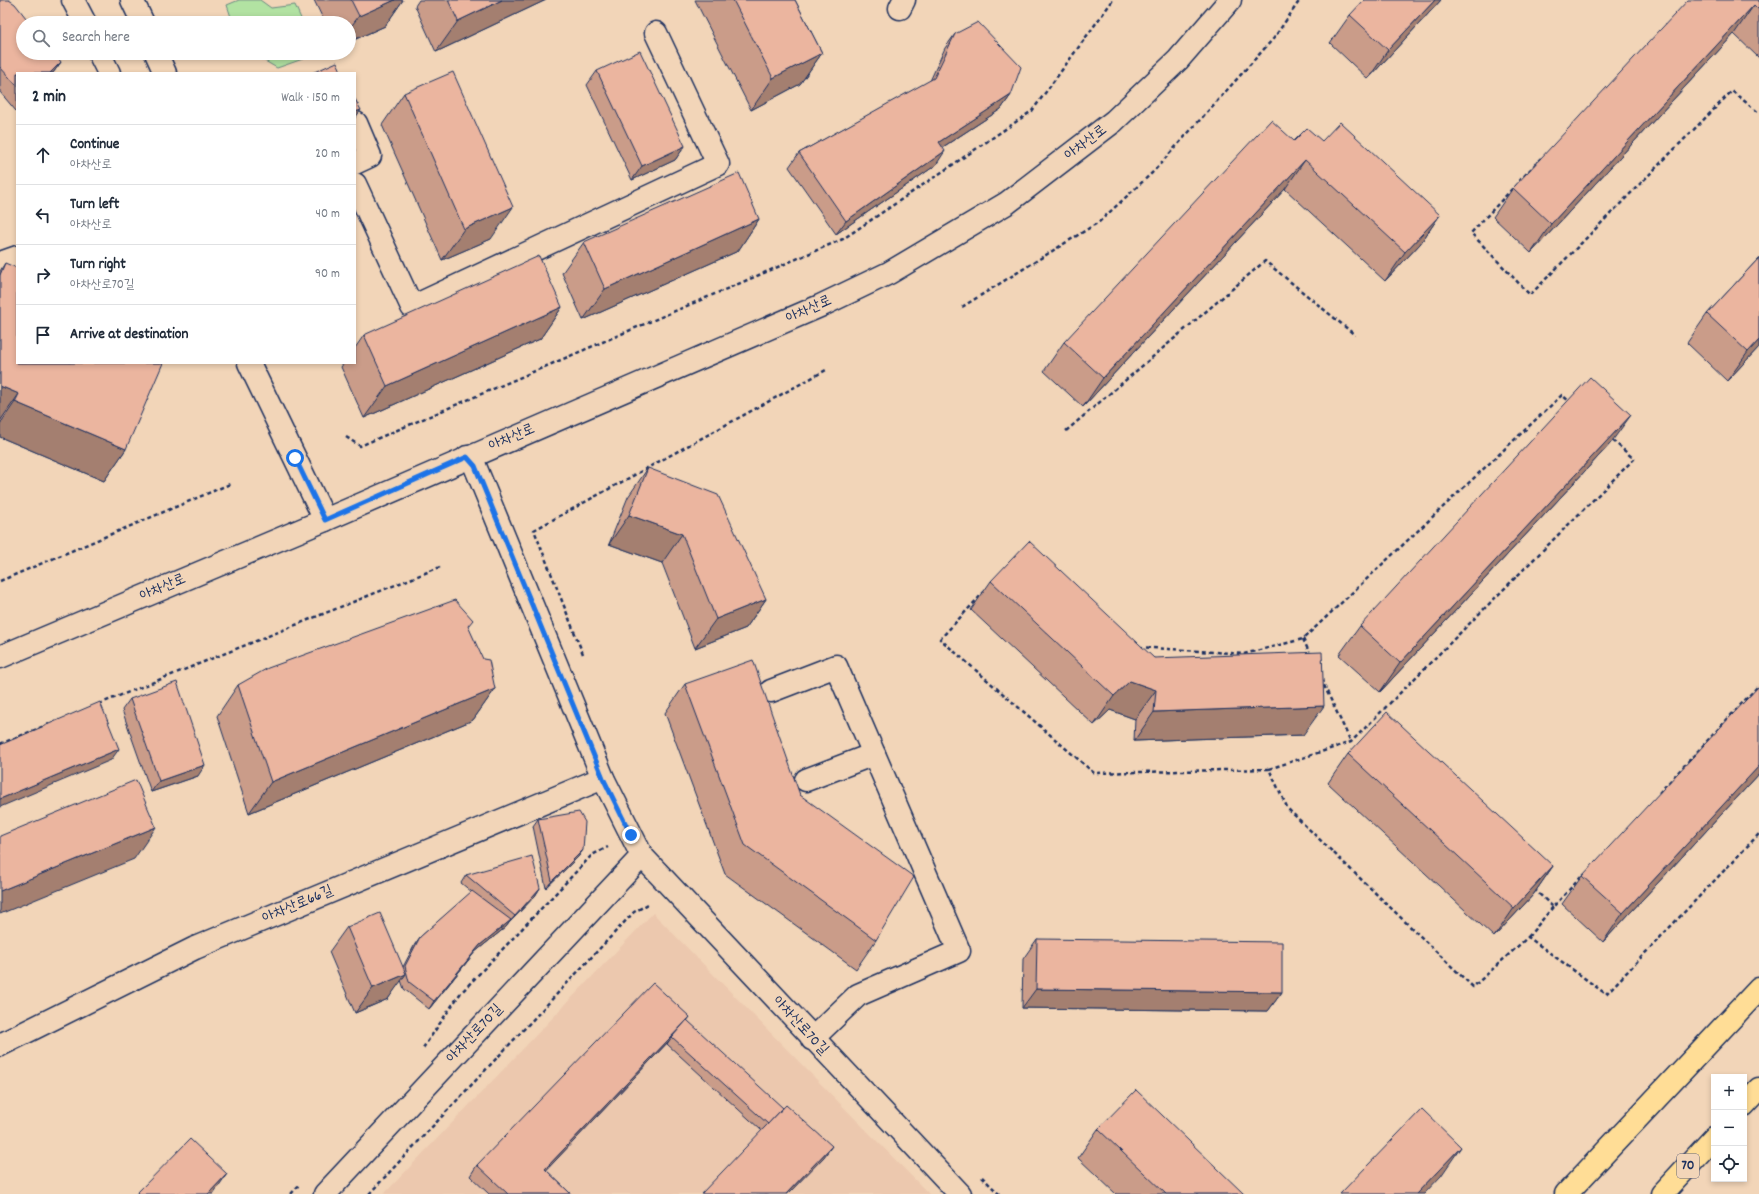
<!DOCTYPE html>
<html lang="en">
<head>
<meta charset="utf-8">
<style>
  :root { --surface:#fff; --page:#f6f6f7; --text:#1f2937; --muted:#747a83; --line:#e0e1e3 }
  body { margin:0; font-family:Dekko,"Poor Story",sans-serif; background:var(--page); color:var(--text) }
  .controls { position:absolute; right:12px; bottom:12px; display:grid; overflow:hidden; border-radius:0px; box-shadow:0 2px 6px #0003 }
  .controls button { width:36px; height:36px; display:grid; place-items:center; padding:0; border:0; border-bottom:1px solid var(--line); background:var(--surface); color:var(--text); font:20px sans-serif }
  .stop { position:absolute; width:12px; height:12px; margin:-9px; border:3px solid #1a73e8; border-radius:50%; background:#fff }
  .stop.end { background:#1a73e8; border-color:#fff; box-shadow:0 1px 4px #0008 }
  .list { margin:0; padding:0; list-style:none }
  h2 { display:flex; justify-content:space-between; align-items:center; height:52px; margin:0; padding:0 16px; font-size:17px }
  h2 small { font-size:13px; font-weight:400; color:var(--muted) }
  .list li { display:grid; grid-template-columns:26px 1fr auto; gap:12px; align-items:center; box-sizing:border-box; height:60px; padding:0 16px; border-top:1px solid var(--line) }
  .list b { display:block; font-size:15px; white-space:nowrap }
  .list p { margin:0; font-size:13px; white-space:nowrap; color:var(--muted) }
  .list em { font-size:13px; font-style:normal; color:var(--muted) }
  .icon { flex:none; width:22px; height:22px; fill:none; stroke:currentColor; stroke-width:2; stroke-linecap:round; stroke-linejoin:round }
  .map { position:relative; flex:none; width:1759px; height:1194px; overflow:hidden }
  .search { position:absolute; background:var(--surface); box-shadow:0 2px 6px #0003; left:16px; top:16px; width:340px; height:44px; display:flex; align-items:center; gap:10px; box-sizing:border-box; padding:0 14px; border-radius:22px; color:var(--muted); font-size:15px }
  .panel { position:absolute; background:var(--surface); box-shadow:0 2px 6px #0003; left:16px; top:72px; width:340px; height:292px; border-radius:0px }
  .map>svg:first-child { display:block }
  .built { fill:#ecc8ae }
  .green { fill:#b2e2a2; stroke:#668880 }
  .lines { fill:none; stroke-linecap:round; stroke-linejoin:round }
  .minor-casing { stroke:#1b2f5e; stroke-width:25 }
  .secondary-casing { stroke:#1b2f5e; stroke-width:25 }
  .trunk-casing { stroke:#1b2f5e; stroke-width:25 }
  .path { stroke:#1b2f5e; stroke-width:2.5; stroke-dasharray:4 3; stroke-linecap:butt }
  .minor { stroke:#f2d5b8; stroke-width:22 }
  .secondary { stroke:#f2d5b8; stroke-width:22 }
  .trunk { stroke:#ffdd96; stroke-width:22 }
  .wall { fill:#ca9c89; stroke:#1b2f5e }
  .shaded-wall { fill:#a47f6f; stroke:#1b2f5e }
  .building { fill:#ebb59f; stroke:#1b2f5e }
  .route { stroke:#1a73e8; stroke-width:5 }
  .labels { text-anchor:middle; dominant-baseline:central; stroke-width:3; stroke-linejoin:round; paint-order:stroke }
  .shield { fill:#f2d5b8; stroke:#5c6179; stroke-width:1 }
  .shield-label { font-size:14px; font-weight:bold; fill:#1b2f5e }
  .street-label { font-size:15px; fill:#1b2f5e; stroke:#f2d5b8 }
</style>
</head>
<body>
<div class="map">
<svg width="1759" height="1194" viewBox="0 0 1759 1194">
  <rect width="100%" height="100%" fill="#f2d5b8"/>
  <filter id="ink" filterUnits="userSpaceOnUse"><feTurbulence type="fractalNoise" baseFrequency=".025" numOctaves="2"/><feDisplacementMap in="SourceGraphic" scale="8" xChannelSelector="R" yChannelSelector="G"/><feConvolveMatrix kernelMatrix="1 2 1 2 8 2 1 2 1" color-interpolation-filters="sRGB"/></filter>
  <g filter="url(#ink)">
    <!-- built -->
    <polygon class="built" points="653,913 929,1194 384,1194"/>
    <!-- green -->
    <g class="green">
      <polygon points="239,0 260,0 271,8 295,5 303,23 233,23 227,5"/>
      <polygon points="251,53 317,53 317,54 277,68"/>
    </g>
    <g class="lines">
      <defs>
        <g id="minor">
          <polyline points="73,0 85,23"/>
          <polyline points="132,0 143,23"/>
          <polyline points="900,8 904,0"/>
          <polyline points="99,53 109,73"/>
          <polyline points="156,53 165,73"/>
          <polyline points="355,163 370,156 356,123"/>
          <polyline points="355,184 412,307 718,164 656,33"/>
          <polyline points="0,263 17,257"/>
          <polyline points="249,363 325,520"/>
          <polyline points="771,691 836,666 959,951 858,995 812,1039"/>
          <polyline points="806,780 874,754"/>
          <polyline points="642,856 960,1194"/>
          <polyline points="0,1045 195,948 603,778"/>
          <polyline points="325,1194 642,856 603,778 475,466 467,457"/>
        </g>
        <polyline id="secondary" points="0,657 325,520 820,306 889,273 1007,203 1114,121 1178,60 1230,0"/>
        <g id="trunk">
          <polyline points="1744,1105 1759,1089"/>
          <polyline points="1566,1194 1759,989"/>
          <polyline points="1662,1194 1714,1138"/>
        </g>
      </defs>
      <!-- minor casing -->
      <use href="#minor" class="minor-casing"/>
      <!-- secondary casing -->
      <use href="#secondary" class="secondary-casing"/>
      <!-- trunk casing -->
      <use href="#trunk" class="trunk-casing"/>
      <!-- path -->
      <g class="path">
        <polyline points="1541,158 1471,233 1530,295 1732,91 1759,113"/>
        <polyline points="962,307 1099,222 1152,173 1274,38 1300,0"/>
        <polyline points="1066,431 1265,261 1355,335"/>
        <polyline points="346,437 360,446 843,239 1032,111 1113,0"/>
        <polyline points="0,581 230,484"/>
        <polyline points="985,591 940,639 1094,773 1269,769 1288,809 1473,987 1528,937 1606,994 1759,834"/>
        <polyline points="1303,639 1310,654"/>
        <polyline points="1139,647 1244,654 1303,639 1562,395 1571,403"/>
        <polyline points="583,654 534,530 826,370"/>
        <polyline points="1321,679 1351,742"/>
        <polyline points="99,704 440,567"/>
        <polyline points="0,744 59,720"/>
        <polyline points="1269,769 1351,742 1634,459 1610,438"/>
        <polyline points="1659,793 1759,685"/>
        <polyline points="1534,889 1553,907 1583,875"/>
        <polyline points="1528,937 1553,907"/>
        <polyline points="423,1048 460,994 592,855 608,847"/>
        <polyline points="982,1177 999,1194"/>
        <polyline points="291,1194 299,1185"/>
        <polyline points="369,1194 634,912 650,903"/>
      </g>
      <!-- minor -->
      <use href="#minor" class="minor"/>
      <!-- secondary -->
      <use href="#secondary" class="secondary"/>
      <!-- trunk -->
      <use href="#trunk" class="trunk"/>
    </g>
    <!-- wall -->
    <g class="wall">
      <polygon points="0,0 61,62 53,73 17,73 17,110 16,111 0,92"/>
      <polygon points="314,0 403,0 385,26 349,42 349,23 325,23"/>
      <polygon points="419,0 546,0 436,52 415,6"/>
      <polygon points="695,0 795,0 822,53 800,84 751,110"/>
      <polygon points="1441,0 1368,79 1330,43 1350,15"/>
      <polygon points="1759,0 1759,58 1734,34 1531,253 1493,217 1513,188"/>
      <polygon points="955,34 1011,95 1001,109 943,147 936,165 836,234 789,167 799,153 930,81 945,48"/>
      <polygon points="597,71 685,146 675,160 632,180 587,85"/>
      <polygon points="404,93 491,239 442,260 382,125"/>
      <polygon points="1294,141 1322,141 1440,215 1420,244 1385,281 1285,189 1083,407 1044,371 1064,342"/>
      <polygon points="759,219 738,251 583,320 562,273 584,242"/>
      <polygon points="1759,258 1759,347 1727,381 1687,343 1707,314"/>
      <polygon points="5,263 126,449 104,481 0,437 0,271"/>
      <polygon points="562,307 540,339 364,418 341,367 344,363 355,363 355,348 364,335"/>
      <polygon points="1610,444 1380,692 1339,655 1360,626"/>
      <polygon points="648,468 766,599 746,628 695,648 662,563 609,544 628,497"/>
      <polygon points="991,581 1154,658 1303,735 1134,741 1135,719 1110,710 1094,725 971,610"/>
      <polygon points="468,627 495,689 473,720 249,813 217,716 238,685"/>
      <polygon points="685,684 800,795 876,940 856,969 725,874 665,713"/>
      <polygon points="130,699 198,776 151,792 122,710"/>
      <polygon points="1348,754 1553,866 1533,895 1494,937 1328,783"/>
      <polygon points="1759,774 1603,942 1562,904 1582,876"/>
      <polygon points="538,819 583,850 578,857 546,888 533,826"/>
      <polygon points="466,875 540,888 535,896 509,923 506,927 475,952 429,1009 404,989 401,980 388,999 355,1013 329,952 347,927 403,967 415,944 420,937 472,892 461,883"/>
      <polygon points="1037,939 1282,992 1268,1011 1022,1008 1023,959"/>
      <polygon points="687,1020 824,1157 761,1130 667,1044 669,1041 546,1170 571,1194 489,1194 470,1176 477,1165"/>
      <polygon points="1098,1129 1244,1194 1116,1194 1078,1158"/>
    </g>
    <!-- shaded-wall -->
    <g class="shaded-wall">
      <polygon points="395,0 403,0 385,26 349,42 349,29 359,16"/>
      <polygon points="502,0 546,0 436,52 458,21"/>
      <polygon points="1435,0 1441,0 1368,79 1388,50"/>
      <polygon points="1754,5 1734,34 1531,253 1551,224"/>
      <polygon points="822,53 800,84 751,110 773,78"/>
      <polygon points="61,62 53,73 50,73"/>
      <polygon points="1011,95 1001,109 929,156 939,142"/>
      <polygon points="361,110 355,118 355,112"/>
      <polygon points="685,146 675,160 632,180 642,166"/>
      <polygon points="945,151 936,165 836,234 846,221"/>
      <polygon points="1305,160 1285,189 1083,407 1103,378"/>
      <polygon points="513,207 491,239 442,260 464,229"/>
      <polygon points="1440,215 1420,244 1385,281 1405,252"/>
      <polygon points="759,219 738,251 583,320 605,289"/>
      <polygon points="562,307 540,339 364,418 387,386"/>
      <polygon points="1759,340 1759,347 1727,381 1748,352"/>
      <polygon points="0,386 19,394 0,421"/>
      <polygon points="15,402 126,449 104,481 0,437 0,424"/>
      <polygon points="1631,415 1610,444 1380,692 1400,663"/>
      <polygon points="629,515 682,534 662,563 609,544"/>
      <polygon points="766,599 746,628 695,648 716,619"/>
      <polygon points="1130,681 1156,690 1135,719 1110,710 1094,725 1114,696"/>
      <polygon points="495,689 473,720 249,813 271,782"/>
      <polygon points="1324,706 1303,735 1134,741 1154,712"/>
      <polygon points="119,749 111,760 0,807 0,799"/>
      <polygon points="205,765 198,776 151,792 159,781"/>
      <polygon points="1759,766 1759,774 1603,942 1623,913"/>
      <polygon points="156,827 134,859 0,914 0,891"/>
      <polygon points="583,850 578,857 546,888 552,881"/>
      <polygon points="1553,866 1533,895 1494,937 1514,908"/>
      <polygon points="540,888 535,896 509,923 515,916"/>
      <polygon points="511,920 506,927 475,952 429,1009 434,1001 480,945"/>
      <polygon points="406,974 388,999 355,1013 373,988"/>
      <polygon points="1036,989 1282,992 1268,1011 1022,1008"/>
      <polygon points="690,1017 682,1027 672,1037 669,1041 537,1180 545,1169"/>
      <polygon points="832,1146 824,1157 788,1194 786,1194"/>
      <polygon points="1461,1147 1441,1176 1424,1194 1416,1194"/>
      <polygon points="227,1174 213,1194 208,1194"/>
    </g>
    <!-- building -->
    <g class="building">
      <polygon points="0,0 9,0 15,4 30,23 23,23 23,53 54,53 61,62 50,73 17,73 17,86 0,67"/>
      <polygon points="351,0 395,0 359,16"/>
      <polygon points="448,0 502,0 458,21"/>
      <polygon points="733,0 795,0 822,53 773,78"/>
      <polygon points="1364,0 1435,0 1388,50 1350,15"/>
      <polygon points="1688,0 1759,0 1759,10 1754,5 1551,224 1513,188"/>
      <polygon points="978,22 1021,67 1011,95 939,142 945,151 846,221 799,153 934,78 955,34"/>
      <polygon points="640,51 685,146 642,166 597,71"/>
      <polygon points="337,62 342,73 312,73"/>
      <polygon points="453,72 513,207 464,229 404,93"/>
      <polygon points="355,99 361,110 355,112"/>
      <polygon points="1271,120 1294,141 1307,128 1322,141 1340,122 1440,215 1405,252 1305,160 1103,378 1064,342"/>
      <polygon points="739,173 759,219 605,289 584,242"/>
      <polygon points="539,256 562,307 387,386 364,335"/>
      <polygon points="1759,258 1759,340 1748,352 1707,314"/>
      <polygon points="5,263 17,268 17,363 163,363 126,449 15,402 19,394 0,386 0,275"/>
      <polygon points="1590,377 1631,415 1400,663 1360,626"/>
      <polygon points="648,468 718,495 766,599 716,619 682,534 629,515"/>
      <polygon points="1029,541 1154,658 1322,652 1324,706 1154,712 1156,690 1130,681 1114,696 991,581"/>
      <polygon points="455,600 473,620 468,626 483,659 489,660 495,689 271,782 238,685 268,668"/>
      <polygon points="753,660 800,795 914,877 876,940 745,845 685,684"/>
      <polygon points="177,682 205,765 159,781 130,699"/>
      <polygon points="1759,686 1759,766 1623,913 1582,876"/>
      <polygon points="100,702 119,749 0,799 0,745"/>
      <polygon points="1387,712 1553,866 1514,908 1348,754"/>
      <polygon points="136,780 156,827 0,891 0,836"/>
      <polygon points="579,812 585,822 583,850 552,881 538,819"/>
      <polygon points="532,856 540,888 515,916 466,875"/>
      <polygon points="472,891 511,920 480,945 434,1001 409,982 405,966 420,937"/>
      <polygon points="380,913 406,974 373,988 347,927"/>
      <polygon points="1037,939 1282,942 1282,992 1036,989"/>
      <polygon points="653,983 690,1017 545,1169 571,1194 508,1194 477,1165"/>
      <polygon points="687,1020 783,1108 768,1124 672,1037"/>
      <polygon points="1136,1090 1244,1194 1166,1194 1098,1129"/>
      <polygon points="786,1105 832,1146 786,1194 701,1194"/>
      <polygon points="1422,1109 1461,1147 1416,1194 1340,1194"/>
      <polygon points="190,1139 227,1174 208,1194 136,1194"/>
    </g>
  </g>
  <g class="lines" filter="url(#ink)">
    <!-- route -->
    <polyline class="route" points="295,458 325,520 467,457 475,466 603,778 631,835"/>
  </g>
  <g class="labels">
    <!-- shield labels -->
    <rect class="shield" x="1677" y="1154" width="22" height="24" rx="3"/>
    <g class="shield-label">
      <text x="1688" y="1166">70</text>
    </g>
    <!-- street labels -->
    <g class="street-label">
      <text transform="translate(1086 143) rotate(-37)">아차산로</text>
      <text transform="translate(809 310) rotate(-24)">아차산로</text>
      <text transform="translate(512 438) rotate(-23)">아차산로</text>
      <text transform="translate(163 588) rotate(-23)">아차산로</text>
      <text transform="translate(298 905) rotate(-23)">아차산로66길</text>
      <text transform="translate(800 1026) rotate(47)">아차산로70길</text>
      <text transform="translate(475 1034) rotate(-47)">아차산로70길</text>
    </g>
  </g>
</svg>
<div class="controls">
<button>+</button>
<button>−</button>
<button><svg class="icon" aria-label="locate" viewBox="0 0 24 24"><circle cx="12" cy="12" r="6"/><path d="M12 2v4M12 18v4M2 12h4M18 12h4"/></svg></button>
</div>
<div class="stop" style="left:295px;top:458px"></div>
<div class="stop end" style="left:631px;top:835px"></div>
<div class="search"><svg class="icon" aria-label="search" viewBox="0 0 24 24"><circle cx="10" cy="10" r="6"/><path d="M15 15l6 6"/></svg>Search here</div>
<section class="panel">
<h2>2 min<small>Walk · 150 m</small></h2>
<ul class="list">
<li><svg class="icon" aria-label="ahead" viewBox="0 0 24 24"><path d="M12 20V5M6 11l6-6 6 6"/></svg><div><b>Continue</b><p>아차산로</p></div><em>20 m</em></li>
<li><svg class="icon" aria-label="left" viewBox="0 0 24 24"><path d="M17 20v-9H6M10 6l-5 5 5 5"/></svg><div><b>Turn left</b><p>아차산로</p></div><em>40 m</em></li>
<li><svg class="icon" aria-label="right" viewBox="0 0 24 24"><path d="M7 20v-9h11M14 6l5 5-5 5"/></svg><div><b>Turn right</b><p>아차산로70길</p></div><em>90 m</em></li>
<li><svg class="icon" aria-label="arrive" viewBox="0 0 24 24"><path d="M6 21V4h12l-3 4 3 4H6"/></svg><div><b>Arrive at destination</b></div></li>
</ul>
</section>
</div>
</body>
</html>
